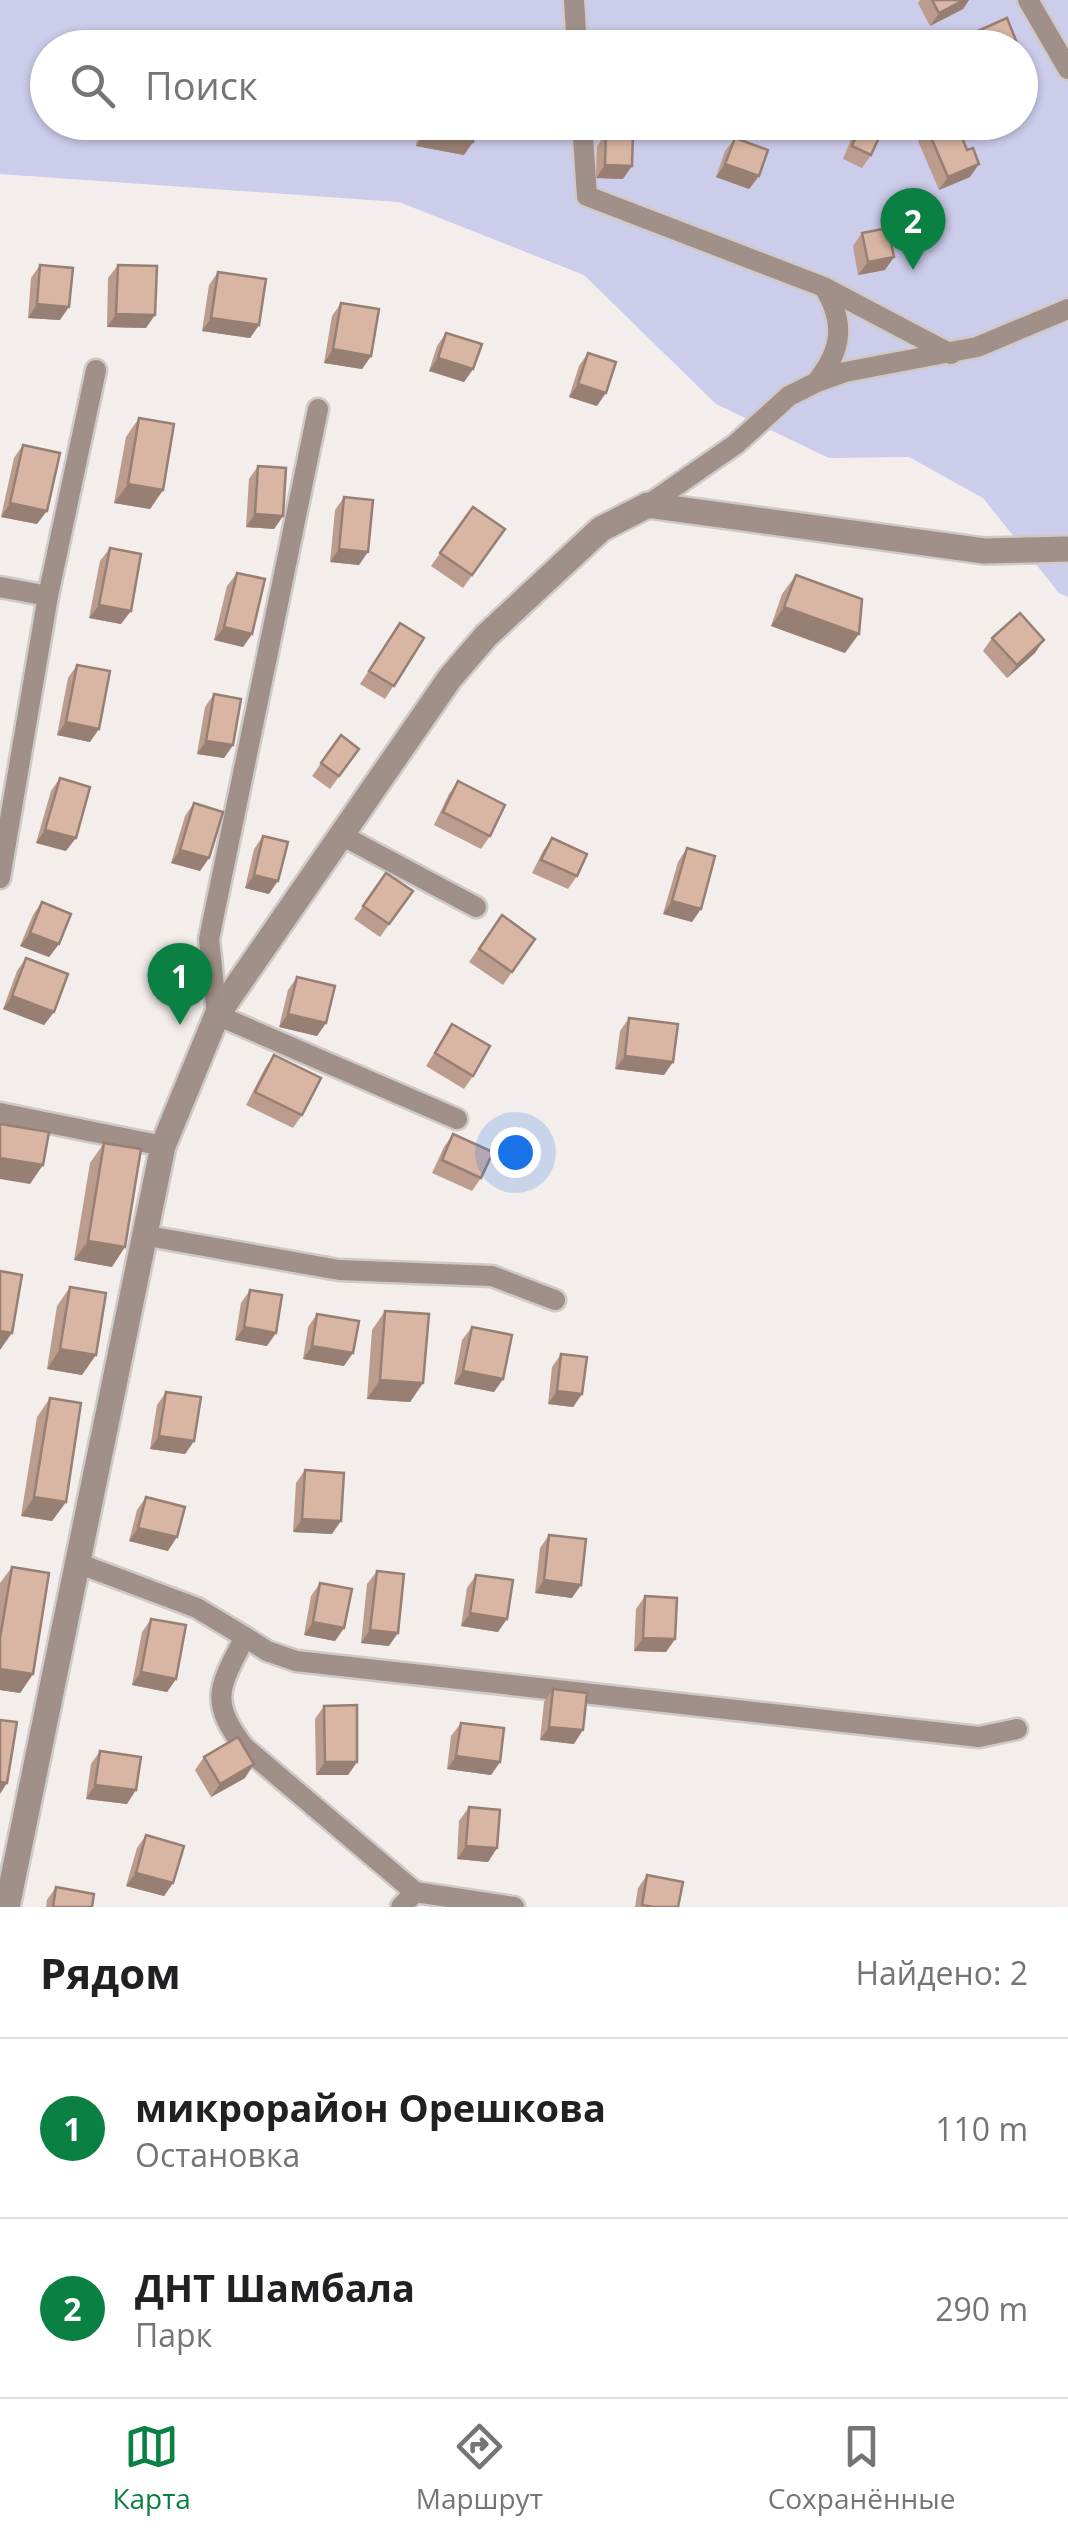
<!DOCTYPE html>
<html lang="ru">
<head>
<meta charset="utf-8">
<style>
  :root { --surface:#fff; --page:#f6f6f6; --text:#202124; --muted:#757577; --line:#e0e0e0; --accent:#0b8043 }
  body { margin:0; font-family:"Open Sans",sans-serif; background:var(--page); color:var(--text) }
  .you { position:absolute; left:515px; top:1152px; width:35px; height:35px; margin:-25px; border:8px solid #fff; border-radius:50%; background:#1a73e8; box-shadow:0 0 0 15px #1a73e833 }
  .badge { display:grid; place-items:center; width:65px; height:65px; border-radius:50%; background:var(--accent); color:#fff; font-size:32px; font-weight:700 }
  .pin { position:absolute; translate:-50% -82px; filter:drop-shadow(0 2px 5px #0008) }
  .pin::after { content:''; position:absolute; top:52px; width:35px; height:30px; background:inherit; clip-path:polygon(0 0,100% 0,50% 100%) }
  .list { margin:0; padding:0; list-style:none }
  h2 { display:flex; justify-content:space-between; align-items:center; height:130px; margin:0; padding:0 40px; font-size:42px }
  h2 small { font-size:32px; font-weight:400; color:var(--muted) }
  .list li { display:grid; grid-template-columns:65px 1fr auto; gap:30px; align-items:center; box-sizing:border-box; height:180px; padding:0 40px; border-top:2px solid var(--line) }
  .list b { display:block; font-size:38px; white-space:nowrap }
  .list p { margin:0; font-size:32px; white-space:nowrap; color:var(--muted) }
  .list em { font-size:32px; font-style:normal; color:var(--muted) }
  .icon { flex:none; width:55px; height:55px; fill:none; stroke:currentColor; stroke-width:2; stroke-linecap:round; stroke-linejoin:round }
  .map { position:relative; flex:none; width:1068px; height:1907px; overflow:hidden }
  .search { position:absolute; background:var(--surface); box-shadow:0 2px 8px #0004; left:30px; right:30px; top:30px; height:110px; display:flex; align-items:center; gap:25px; box-sizing:border-box; padding:0 35px; border-radius:55px; color:var(--muted); font-size:38px }
  .sheet { height:490px; background:var(--surface) }
  nav { display:flex; justify-content:space-around; align-items:center; box-sizing:border-box; height:140px; border-top:2px solid var(--line); background:var(--surface); font-size:28px; color:var(--muted) }
  nav a { display:grid; justify-items:center; gap:5px }
  nav .on { color:var(--accent) }
  .map>svg:first-child { display:block }
  .green { fill:#cccceb; fill-rule:evenodd }
  .lines { fill:none; stroke-linecap:round; stroke-linejoin:round }
  .minor-casing { stroke:#cfcac8; stroke-width:25 }
  .tertiary-casing { stroke:#cfcac8; stroke-width:30 }
  .minor { stroke:#a09089; stroke-width:20 }
  .tertiary { stroke:#a09089; stroke-width:25 }
  .wall { fill:#bb9c8d }
  .shaded-wall { fill:#987f73 }
  .building { fill:#d9b5a4; stroke:#987f73; stroke-width:2.5 }
</style>
</head>
<body>
<div class="map">
<svg width="1068" height="1907" viewBox="0 0 1068 1907">
  <rect width="100%" height="100%" fill="#f3edeb"/>
  <!-- green -->
  <path class="green" d="M0 0H1068V597L1059 593 983 498 909 457 829 458 716 404 584 275 399 202 0 174ZM48 48H1020V122H48Z"/>
  <g class="lines">
    <defs>
      <g id="minor">
        <polyline points="574,0 577,48"/>
        <polyline points="1028,0 1068,69"/>
        <polyline points="582,122 587,196 824,287 951,354"/>
        <path d="M818 380C842 349 845 323 825 289"/>
        <polyline points="318,409 209,939 217,1015 457,1119"/>
        <polyline points="648,505 736,444 789,396 817,382 845,372 977,347 1068,309"/>
        <polyline points="0,587 48,596 0,878"/>
        <polyline points="48,596 96,370"/>
        <polyline points="343,836 476,907"/>
        <polyline points="0,1113 163,1146"/>
        <polyline points="148,1236 339,1270 492,1276 555,1300"/>
        <polyline points="80,1564 197,1608 245,1637"/>
        <polyline points="415,1892 514,1907"/>
        <path d="M401 1907 415 1892 244 1747C208 1700 220 1686 245 1637L267 1651 296 1661 979 1737 1017 1729"/>
      </g>
      <polyline id="tertiary" points="7,1907 163,1146 217,1015 450,678 486,636 601,529 648,505 984,551 1068,549"/>
    </defs>
    <!-- minor casing -->
    <use href="#minor" class="minor-casing"/>
    <!-- tertiary casing -->
    <use href="#tertiary" class="tertiary-casing"/>
    <!-- minor -->
    <use href="#minor" class="minor"/>
    <!-- tertiary -->
    <use href="#tertiary" class="tertiary"/>
  </g>
  <!-- wall -->
  <g class="wall">
    <polygon points="920,0 969,0 963,9 930,26 918,3"/>
    <polygon points="971,34 1019,48 962,48"/>
    <polygon points="420,122 477,122 473,142 464,155 416,146"/>
    <polygon points="511,122 556,122 546,140 510,137"/>
    <polygon points="861,124 871,155 862,168 843,159 852,137"/>
    <polygon points="927,128 970,177 939,190 918,141"/>
    <polygon points="606,133 623,179 596,178 597,146"/>
    <polygon points="735,138 759,176 749,189 716,177 725,151"/>
    <polygon points="862,233 894,257 885,270 858,275 853,246"/>
    <polygon points="40,265 60,320 28,318 31,278"/>
    <polygon points="118,265 146,328 107,327 108,278"/>
    <polygon points="218,272 259,325 250,338 202,331 209,285"/>
    <polygon points="341,303 371,356 362,369 324,363 332,316"/>
    <polygon points="446,333 473,369 464,382 429,371 437,346"/>
    <polygon points="588,353 597,406 569,397 579,366"/>
    <polygon points="139,418 163,490 150,509 114,503 126,437"/>
    <polygon points="23,445 37,524 1,517 14,458"/>
    <polygon points="258,466 283,516 274,529 246,527 249,479"/>
    <polygon points="344,497 359,565 330,562 335,510"/>
    <polygon points="473,507 505,529 463,588 431,566"/>
    <polygon points="110,548 121,624 89,618 100,561"/>
    <polygon points="237,573 252,634 243,647 214,640 227,586"/>
    <polygon points="796,575 845,653 771,626 782,594"/>
    <polygon points="400,623 424,638 385,699 360,684"/>
    <polygon points="992,638 1035,653 1007,678 983,651"/>
    <polygon points="77,665 90,742 57,735 68,678"/>
    <polygon points="214,694 233,745 224,758 197,754 205,707"/>
    <polygon points="341,735 359,749 330,789 312,776"/>
    <polygon points="60,778 66,851 36,843 51,791"/>
    <polygon points="458,781 490,836 481,849 434,825 449,794"/>
    <polygon points="194,803 209,858 200,871 171,863 185,816"/>
    <polygon points="263,836 269,894 245,888 254,849"/>
    <polygon points="552,838 577,876 568,889 532,873 543,851"/>
    <polygon points="687,848 692,922 663,914 678,862"/>
    <polygon points="386,873 413,891 380,937 354,919"/>
    <polygon points="42,902 59,944 49,957 20,946 33,915"/>
    <polygon points="502,915 535,939 503,985 469,962"/>
    <polygon points="26,958 54,1012 44,1025 3,1009 17,971"/>
    <polygon points="297,977 326,1023 317,1036 279,1027 288,990"/>
    <polygon points="629,1018 673,1062 664,1075 615,1069 620,1031"/>
    <polygon points="452,1024 473,1076 464,1089 426,1066"/>
    <polygon points="274,1055 302,1115 293,1128 246,1105 265,1068"/>
    <polygon points="453,1134 481,1178 472,1191 432,1173 444,1147"/>
    <polygon points="104,1143 112,1267 74,1260 90,1163"/>
    <polygon points="70,1287 82,1375 47,1369 57,1306"/>
    <polygon points="250,1290 267,1346 235,1340 241,1303"/>
    <polygon points="385,1311 423,1383 410,1402 367,1399 372,1330"/>
    <polygon points="317,1314 344,1366 303,1359 308,1327"/>
    <polygon points="472,1327 503,1379 494,1392 454,1384 462,1340"/>
    <polygon points="561,1354 582,1394 573,1407 548,1404 552,1367"/>
    <polygon points="166,1392 194,1441 185,1454 150,1449 157,1405"/>
    <polygon points="50,1398 66,1502 52,1521 21,1516 37,1417"/>
    <polygon points="305,1470 332,1534 293,1532 296,1483"/>
    <polygon points="146,1497 168,1551 129,1541 137,1510"/>
    <polygon points="549,1535 572,1598 535,1593 540,1548"/>
    <polygon points="12,1567 33,1674 20,1693 0,1690 0,1583"/>
    <polygon points="377,1571 389,1646 361,1643 367,1584"/>
    <polygon points="476,1575 498,1632 461,1626 467,1588"/>
    <polygon points="320,1583 344,1628 335,1641 304,1635 311,1596"/>
    <polygon points="645,1596 675,1639 666,1652 634,1651 636,1609"/>
    <polygon points="151,1619 176,1679 167,1692 132,1685 142,1632"/>
    <polygon points="553,1689 574,1744 540,1740 544,1702"/>
    <polygon points="324,1706 357,1762 348,1775 316,1775 315,1719"/>
    <polygon points="461,1723 500,1762 491,1775 447,1769 451,1736"/>
    <polygon points="100,1751 127,1804 86,1799 91,1764"/>
    <polygon points="204,1757 245,1778 211,1797 195,1770"/>
    <polygon points="469,1807 497,1848 488,1862 457,1859 459,1821"/>
    <polygon points="146,1835 173,1883 164,1896 126,1886 137,1848"/>
    <polygon points="647,1875 678,1907 635,1907 638,1888"/>
    <polygon points="56,1887 92,1907 46,1907 47,1900"/>
  </g>
  <!-- shaded-wall -->
  <g class="shaded-wall">
    <polygon points="964,0 969,0 963,9 930,26 939,13"/>
    <polygon points="519,124 555,126 546,140 510,137"/>
    <polygon points="425,133 473,142 464,155 416,146"/>
    <polygon points="725,164 759,176 749,189 716,177"/>
    <polygon points="979,164 970,177 939,190 948,177"/>
    <polygon points="605,165 632,166 623,179 596,178"/>
    <polygon points="894,257 885,270 858,275 868,262"/>
    <polygon points="37,304 69,307 60,320 28,318"/>
    <polygon points="116,314 155,315 146,328 107,327"/>
    <polygon points="211,318 259,325 250,338 202,331"/>
    <polygon points="333,349 371,356 362,369 324,363"/>
    <polygon points="438,358 473,369 464,382 429,371"/>
    <polygon points="578,384 606,393 597,406 569,397"/>
    <polygon points="128,484 163,490 150,509 114,503"/>
    <polygon points="10,503 47,511 37,524 1,517"/>
    <polygon points="255,514 283,516 274,529 246,527"/>
    <polygon points="339,549 368,552 359,565 330,562"/>
    <polygon points="99,605 131,611 121,624 89,618"/>
    <polygon points="784,607 859,634 845,653 771,626"/>
    <polygon points="224,627 252,634 243,647 214,640"/>
    <polygon points="1044,640 1035,653 1007,678 1017,665"/>
    <polygon points="66,722 99,729 90,742 57,735"/>
    <polygon points="206,741 233,745 224,758 197,754"/>
    <polygon points="45,830 76,838 66,851 36,843"/>
    <polygon points="180,850 209,858 200,871 171,863"/>
    <polygon points="254,875 278,881 269,894 245,888"/>
    <polygon points="672,901 701,909 692,922 663,914"/>
    <polygon points="30,933 59,944 49,957 20,946"/>
    <polygon points="12,996 54,1012 44,1025 3,1009"/>
    <polygon points="288,1014 326,1023 317,1036 279,1027"/>
    <polygon points="625,1056 673,1062 664,1075 615,1069"/>
    <polygon points="0,1158 43,1165 30,1184 0,1179"/>
    <polygon points="88,1241 125,1247 112,1267 74,1260"/>
    <polygon points="244,1327 276,1333 267,1346 235,1340"/>
    <polygon points="0,1331 12,1333 0,1350"/>
    <polygon points="312,1346 353,1353 344,1366 303,1359"/>
    <polygon points="60,1349 96,1355 82,1375 47,1369"/>
    <polygon points="463,1371 503,1379 494,1392 454,1384"/>
    <polygon points="380,1380 423,1383 410,1402 367,1399"/>
    <polygon points="557,1391 582,1394 573,1407 548,1404"/>
    <polygon points="159,1436 194,1441 185,1454 150,1449"/>
    <polygon points="34,1497 66,1502 52,1521 21,1516"/>
    <polygon points="302,1519 341,1521 332,1534 293,1532"/>
    <polygon points="138,1528 177,1537 168,1551 129,1541"/>
    <polygon points="544,1580 581,1585 572,1598 535,1593"/>
    <polygon points="470,1613 507,1619 498,1632 461,1626"/>
    <polygon points="313,1622 344,1628 335,1641 304,1635"/>
    <polygon points="370,1630 398,1633 389,1646 361,1643"/>
    <polygon points="643,1638 675,1639 666,1652 634,1651"/>
    <polygon points="0,1669 33,1674 20,1693 0,1690"/>
    <polygon points="141,1672 176,1679 167,1692 132,1685"/>
    <polygon points="549,1727 583,1730 574,1744 540,1740"/>
    <polygon points="456,1756 500,1762 491,1775 447,1769"/>
    <polygon points="325,1762 357,1762 348,1775 316,1775"/>
    <polygon points="254,1764 245,1778 211,1797 220,1784"/>
    <polygon points="0,1782 7,1783 0,1794"/>
    <polygon points="95,1785 136,1790 127,1804 86,1799"/>
    <polygon points="466,1846 497,1848 488,1862 457,1859"/>
    <polygon points="136,1873 173,1883 164,1896 126,1886"/>
  </g>
  <!-- building -->
  <g class="building">
    <polygon points="932,0 964,0 939,13"/>
    <polygon points="1007,18 1019,48 976,48 971,34"/>
    <polygon points="427,122 477,122 473,142 425,133"/>
    <polygon points="519,122 556,122 555,126 519,124"/>
    <polygon points="941,122 956,122 967,150 973,148 979,164 948,177 927,128"/>
    <polygon points="861,124 881,133 871,155 852,146"/>
    <polygon points="606,133 633,134 632,166 605,165"/>
    <polygon points="735,138 768,150 759,176 725,164"/>
    <polygon points="888,228 894,257 868,262 862,233"/>
    <polygon points="40,265 73,268 69,307 37,304"/>
    <polygon points="118,265 157,266 155,315 116,314"/>
    <polygon points="218,272 266,279 259,325 211,318"/>
    <polygon points="341,303 379,309 371,356 333,349"/>
    <polygon points="446,333 482,344 473,369 438,358"/>
    <polygon points="588,353 616,362 606,393 578,384"/>
    <polygon points="139,418 174,424 163,490 128,484"/>
    <polygon points="23,445 60,453 47,511 10,503"/>
    <polygon points="258,466 286,468 283,516 255,514"/>
    <polygon points="344,497 373,500 368,552 339,549"/>
    <polygon points="473,507 505,529 472,575 440,553"/>
    <polygon points="110,548 141,554 131,611 99,605"/>
    <polygon points="237,573 265,579 252,634 224,627"/>
    <polygon points="796,575 862,599 859,634 784,607"/>
    <polygon points="1020,613 1044,640 1017,665 992,638"/>
    <polygon points="400,623 424,638 394,686 369,671"/>
    <polygon points="77,665 110,671 99,729 66,722"/>
    <polygon points="214,694 241,699 233,745 206,741"/>
    <polygon points="341,735 359,749 339,776 321,763"/>
    <polygon points="60,778 90,787 76,838 45,830"/>
    <polygon points="458,781 505,805 490,836 443,812"/>
    <polygon points="194,803 223,812 209,858 180,850"/>
    <polygon points="263,836 288,842 278,881 254,875"/>
    <polygon points="552,838 587,854 577,876 541,860"/>
    <polygon points="687,848 715,856 701,909 672,901"/>
    <polygon points="386,873 413,891 389,924 363,906"/>
    <polygon points="42,902 71,914 59,944 30,933"/>
    <polygon points="502,915 535,939 512,972 479,949"/>
    <polygon points="26,958 68,974 54,1012 12,996"/>
    <polygon points="297,977 335,986 326,1023 288,1014"/>
    <polygon points="629,1018 678,1024 673,1062 625,1056"/>
    <polygon points="452,1024 490,1046 473,1076 435,1053"/>
    <polygon points="274,1055 321,1078 302,1115 255,1092"/>
    <polygon points="0,1124 49,1132 43,1165 0,1158"/>
    <polygon points="453,1134 493,1152 481,1178 442,1160"/>
    <polygon points="104,1143 141,1149 125,1247 88,1241"/>
    <polygon points="0,1271 22,1275 12,1333 0,1331"/>
    <polygon points="70,1287 106,1293 96,1355 60,1349"/>
    <polygon points="250,1290 282,1295 276,1333 244,1327"/>
    <polygon points="385,1311 429,1314 423,1383 380,1380"/>
    <polygon points="317,1314 359,1321 353,1353 312,1346"/>
    <polygon points="472,1327 512,1335 503,1379 463,1371"/>
    <polygon points="561,1354 587,1357 582,1394 557,1391"/>
    <polygon points="166,1392 201,1397 194,1441 159,1436"/>
    <polygon points="50,1398 81,1403 66,1502 34,1497"/>
    <polygon points="305,1470 344,1473 341,1521 302,1519"/>
    <polygon points="146,1497 185,1507 177,1537 138,1528"/>
    <polygon points="549,1535 586,1539 581,1585 544,1580"/>
    <polygon points="12,1567 49,1573 33,1674 0,1669 0,1638"/>
    <polygon points="377,1571 404,1574 398,1633 370,1630"/>
    <polygon points="476,1575 513,1580 507,1619 470,1613"/>
    <polygon points="320,1583 352,1589 344,1628 313,1622"/>
    <polygon points="645,1596 677,1598 675,1639 643,1638"/>
    <polygon points="151,1619 186,1625 176,1679 141,1672"/>
    <polygon points="553,1689 587,1693 583,1730 549,1727"/>
    <polygon points="357,1705 357,1762 325,1762 324,1706"/>
    <polygon points="0,1720 17,1722 7,1783 0,1782"/>
    <polygon points="461,1723 504,1728 500,1762 456,1756"/>
    <polygon points="238,1737 254,1764 220,1784 204,1757"/>
    <polygon points="100,1751 141,1757 136,1790 95,1785"/>
    <polygon points="469,1807 500,1810 497,1848 466,1846"/>
    <polygon points="146,1835 184,1846 173,1883 136,1873"/>
    <polygon points="647,1875 683,1882 678,1907 653,1907 642,1905"/>
    <polygon points="56,1887 94,1894 92,1907 53,1907"/>
  </g>
</svg>
<div class="you"></div>
<div class="pin badge" style="left:180px;top:1025px">1</div>
<div class="pin badge" style="left:913px;top:270px">2</div>
<div class="search"><svg class="icon" aria-label="search" viewBox="0 0 24 24"><circle cx="10" cy="10" r="6"/><path d="M15 15l6 6"/></svg>Поиск</div>
</div>
<section class="sheet">
<h2>Рядом<small>Найдено: 2</small></h2>
<ul class="list">
<li><span class="badge">1</span><div><b>микрорайон Орешкова</b><p>Остановка</p></div><em>110 m</em></li>
<li><span class="badge">2</span><div><b>ДНТ Шамбала</b><p>Парк</p></div><em>290 m</em></li>
</ul>
</section>
<nav>
<a class="on"><svg class="icon" aria-label="map" viewBox="0 0 24 24"><path d="M3 6l6-2 6 2 6-2v14l-6 2-6-2-6 2zM9 4v14M15 6v14"/></svg>Карта</a>
<a><svg class="icon" aria-label="directions" viewBox="0 0 24 24"><path d="M12 3l9 9-9 9-9-9zM9 14v-3h6M13 9l2 2-2 2"/></svg>Маршрут</a>
<a><svg class="icon" aria-label="saved" viewBox="0 0 24 24"><path d="M7 4h10v16l-5-4-5 4z"/></svg>Сохранённые</a>
</nav>
</body>
</html>
